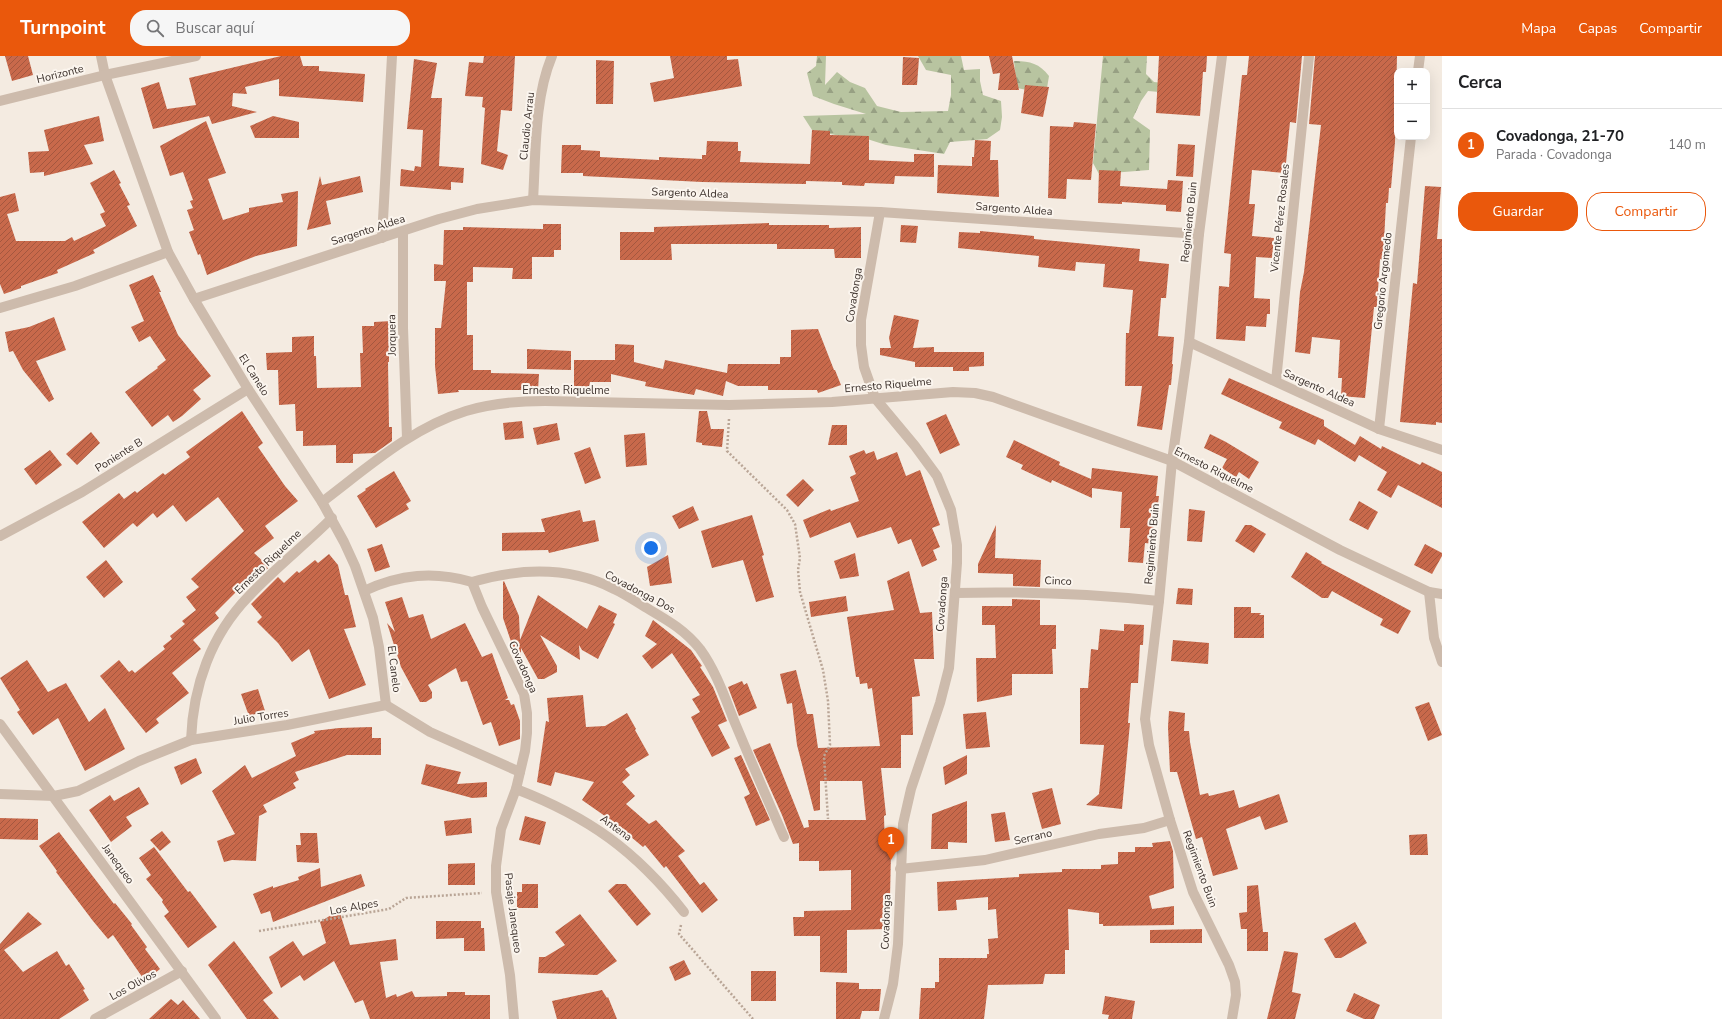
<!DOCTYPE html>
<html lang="es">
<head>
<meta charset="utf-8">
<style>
  :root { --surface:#fff; --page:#f6f6f6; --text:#202124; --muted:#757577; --line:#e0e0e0; --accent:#ea580c }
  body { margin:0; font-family:"Nunito Sans",sans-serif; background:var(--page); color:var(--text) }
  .controls { position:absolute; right:12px; top:12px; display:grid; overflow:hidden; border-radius:8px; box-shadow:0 4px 16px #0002 }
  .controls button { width:36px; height:36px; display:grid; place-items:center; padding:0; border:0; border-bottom:1px solid var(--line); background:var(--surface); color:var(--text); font:20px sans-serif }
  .you { position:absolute; left:651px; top:492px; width:14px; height:14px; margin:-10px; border:3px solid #fff; border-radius:50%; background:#1a73e8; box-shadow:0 0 0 6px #1a73e833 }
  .badge { display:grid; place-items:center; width:26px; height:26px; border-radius:50%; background:var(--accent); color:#fff; font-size:13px; font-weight:700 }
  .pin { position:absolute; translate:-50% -33px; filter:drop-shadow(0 1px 2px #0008) }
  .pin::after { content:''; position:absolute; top:21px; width:14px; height:12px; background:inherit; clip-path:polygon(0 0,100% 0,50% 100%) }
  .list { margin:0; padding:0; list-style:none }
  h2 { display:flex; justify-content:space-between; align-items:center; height:52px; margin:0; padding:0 16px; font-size:17px }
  h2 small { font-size:13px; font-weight:400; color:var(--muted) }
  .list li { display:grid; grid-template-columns:26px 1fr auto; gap:12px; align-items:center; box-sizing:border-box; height:72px; padding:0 16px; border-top:1px solid var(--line) }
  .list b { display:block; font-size:15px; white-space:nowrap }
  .list p { margin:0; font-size:13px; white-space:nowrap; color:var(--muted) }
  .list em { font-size:13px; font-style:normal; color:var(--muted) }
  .actions { display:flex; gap:8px; padding:12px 16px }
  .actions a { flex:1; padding:9px 0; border:1px solid var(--accent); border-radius:16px; text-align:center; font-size:14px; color:var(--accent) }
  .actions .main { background:var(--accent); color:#fff }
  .icon { flex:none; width:22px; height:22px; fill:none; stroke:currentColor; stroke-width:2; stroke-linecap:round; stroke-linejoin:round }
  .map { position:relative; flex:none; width:1442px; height:963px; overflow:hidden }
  header { display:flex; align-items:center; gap:24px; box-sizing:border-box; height:56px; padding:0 20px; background:var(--accent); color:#fff }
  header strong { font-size:19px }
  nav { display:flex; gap:22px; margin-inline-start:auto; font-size:14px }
  .search { width:280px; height:36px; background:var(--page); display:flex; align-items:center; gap:10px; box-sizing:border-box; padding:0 14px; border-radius:16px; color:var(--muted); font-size:15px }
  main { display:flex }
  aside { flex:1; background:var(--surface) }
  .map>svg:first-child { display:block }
  .forest { fill:url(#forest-firs) }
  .building { fill:url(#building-hatch) }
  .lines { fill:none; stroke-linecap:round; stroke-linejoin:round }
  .path { stroke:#b9a596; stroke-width:2.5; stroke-dasharray:2 2; stroke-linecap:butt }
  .street { stroke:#cdbbac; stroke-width:10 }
  .labels { text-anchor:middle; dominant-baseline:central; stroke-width:4; stroke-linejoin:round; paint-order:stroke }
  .street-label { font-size:11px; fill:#3b302b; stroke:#fbf5ee }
</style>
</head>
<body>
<header>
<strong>Turnpoint</strong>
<div class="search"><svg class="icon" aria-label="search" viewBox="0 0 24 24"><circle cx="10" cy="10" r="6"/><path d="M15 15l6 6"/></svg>Buscar aquí</div>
<nav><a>Mapa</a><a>Capas</a><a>Compartir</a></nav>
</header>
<main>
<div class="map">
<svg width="1442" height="963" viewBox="0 0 1442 963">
  <defs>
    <pattern id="forest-firs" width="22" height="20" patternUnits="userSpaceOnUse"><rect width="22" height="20" fill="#b8c4a0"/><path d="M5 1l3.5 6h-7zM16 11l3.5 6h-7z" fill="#97a083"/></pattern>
    <pattern id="building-hatch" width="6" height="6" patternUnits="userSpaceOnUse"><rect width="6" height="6" fill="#c8694b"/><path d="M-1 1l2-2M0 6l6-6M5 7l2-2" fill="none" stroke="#a4573f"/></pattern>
  </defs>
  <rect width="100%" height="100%" fill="#f4ebe1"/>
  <!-- forest -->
  <g class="forest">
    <polygon points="817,0 826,0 825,29 837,16 850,26 865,32 877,50 901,56 948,55 951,39 951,19 926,14 918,0 961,0 964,14 980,13 980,25 983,39 1001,45 1002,61 1000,74 987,83 950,86 944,98 886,89 864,82 840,80 812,74 803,60 866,58 834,48 813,40 807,17 816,10"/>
    <polygon points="1103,0 1147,0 1146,18 1154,26 1194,30 1193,39 1148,35 1141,45 1133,62 1150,74 1149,114 1099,118 1093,107"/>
    <path d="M1014 5C1029 5 1039 7 1049 20L1047 32 1037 36 1017 32Z"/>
  </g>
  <!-- building -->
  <g class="building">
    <polygon points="5,0 28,0 33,19 12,25"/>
    <polygon points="281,0 300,0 303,10 319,10 319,15 365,18 363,46 279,40 279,23 245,31 247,38 233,37 232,50 257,56 212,68 209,60 153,73 141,32 159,26 167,53 196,49 189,22"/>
    <polygon points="484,0 515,0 512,55 501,54 497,95 508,99 503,114 481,108 485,52 482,51 483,41 465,40 469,6 483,7"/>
    <polygon points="670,0 727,0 727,4 738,3 742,30 654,46 650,27 674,22"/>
    <polygon points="989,0 1012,0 1019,34 998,34 1000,17 993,18"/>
    <polygon points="1159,0 1207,0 1206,16 1203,16 1200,60 1156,57"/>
    <polygon points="1249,0 1302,0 1296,67 1290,66 1285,117 1252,114 1249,148 1255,148 1252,180 1274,182 1272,202 1256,201 1254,242 1270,243 1270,258 1267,258 1266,271 1246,270 1245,285 1216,283 1219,230 1229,231 1231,198 1224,197 1242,19 1247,19"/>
    <polygon points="1315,0 1397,0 1395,86 1391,132 1389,132 1388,147 1386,147 1383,204 1380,203 1377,251 1374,251 1365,342 1341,340 1342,322 1338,322 1340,284 1312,281 1310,298 1295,296 1300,236 1304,216 1321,69 1309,68"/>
    <polygon points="903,1 919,2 917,29 902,29"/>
    <polygon points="414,3 437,7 431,42 442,42 439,110 464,112 463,127 451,126 451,134 400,130 401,113 414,115 415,110 421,111 423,74 407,73"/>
    <polygon points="596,4 614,5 613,48 596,48"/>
    <polygon points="1025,29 1049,31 1043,61 1021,57"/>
    <polygon points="99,60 104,85 84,89 93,108 44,120 44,116 30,117 28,96 49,95 44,74"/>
    <polygon points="273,60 299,66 299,82 255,82 250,70"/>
    <polygon points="206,65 226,117 208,123 223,164 249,156 249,152 283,146 281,138 298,135 297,190 256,200 207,219 200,198 198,199 189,176 194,174 187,154 193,152 190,145 193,144 183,116 170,120 160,90"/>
    <polygon points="1074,66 1096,68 1091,124 1067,123 1066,143 1048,142 1050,70 1073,71"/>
    <polygon points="812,74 830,75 830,79 869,80 869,104 914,106 914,98 934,98 934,121 895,120 894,128 865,127 864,130 842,129 842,126 806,125 806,128 702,126 583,120 583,117 561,117 562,89 581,89 581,94 600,95 600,101 659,104 659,101 702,103 702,99 706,99 707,85 738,86 738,95 741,95 740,106 810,108"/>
    <polygon points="975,84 991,85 990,104 998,104 999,141 937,137 938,109 972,110 972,101 974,101"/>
    <polygon points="1178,88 1195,89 1193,121 1176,120"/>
    <polygon points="114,114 121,127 119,128 130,149 127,150 137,170 93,194 95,197 57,214 58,217 21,230 21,232 4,238 0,228 0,141 15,137 19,155 7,158 16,185 65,185 72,181 74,185 106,170 100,158 105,156 90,127"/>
    <polygon points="1099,114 1121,115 1120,130 1167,133 1168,124 1183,125 1181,156 1166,155 1166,149 1122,146 1122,148 1098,147"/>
    <polygon points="320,120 322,129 360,120 363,136 326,145 331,168 307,174"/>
    <polygon points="1425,130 1441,131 1437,183 1442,183 1442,367 1436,366 1436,369 1400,366 1413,227 1417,228"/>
    <polygon points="769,167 769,169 829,169 829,172 861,171 861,202 835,202 834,193 777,193 777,188 671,188 672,204 620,204 620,176 654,176 654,171"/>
    <polygon points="543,168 561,168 561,194 554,194 554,201 532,201 532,223 512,223 513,212 473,211 473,226 467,226 467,279 473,279 473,314 491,314 491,317 539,318 538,334 458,334 459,336 438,338 435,310 435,272 441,272 446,225 434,225 434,208 443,209 444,174 463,174 463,171 543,173"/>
    <polygon points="901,169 918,170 916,187 900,186"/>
    <polygon points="980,175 1034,180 1034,183 1140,193 1139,205 1169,208 1166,242 1161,242 1158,280 1174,281 1172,308 1173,308 1171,329 1169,329 1162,374 1137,370 1142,330 1125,330 1126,277 1129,277 1133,234 1103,231 1105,208 1076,206 1075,215 1038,211 1039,200 958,192 959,176 980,177"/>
    <polygon points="153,219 161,236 159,236 178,279 211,320 193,334 201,343 182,360 173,366 168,359 152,371 125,336 158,312 157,311 166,304 150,280 139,286 131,271 144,265 129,229"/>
    <polygon points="894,259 919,264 913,292 934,291 934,296 984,296 984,310 969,311 969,315 953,315 953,311 915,311 915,306 880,299 880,292 891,292 889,282"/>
    <polygon points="54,261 66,294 36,305 54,343 49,346 23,314 13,295 9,296 5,276 29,271"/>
    <polygon points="392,265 393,290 389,290 389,306 388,306 389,371 392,371 392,385 375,397 353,398 353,407 336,407 336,389 303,390 303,375 296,375 295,348 279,349 278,314 267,314 266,297 292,296 292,281 314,280 314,300 316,300 317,332 361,331 360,297 363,297 362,270 374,270 374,266"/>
    <polygon points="818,273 834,314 835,314 841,329 818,337 817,334 768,334 768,330 738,330 726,325 723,340 696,333 694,339 645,330 646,326 611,318 611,326 590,326 589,331 574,330 574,304 615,304 615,288 634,289 634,306 663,313 665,304 727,317 728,308 780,308 780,301 791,301 791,274"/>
    <polygon points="527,293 571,295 571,314 527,313"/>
    <polygon points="1229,322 1324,364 1324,370 1355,389 1360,380 1381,393 1382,390 1420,409 1422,406 1442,416 1442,452 1398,429 1391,442 1377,434 1387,416 1359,399 1355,406 1318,383 1315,389 1279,372 1282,366 1221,338"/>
    <polygon points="242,355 263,387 258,391 285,430 298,445 265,470 274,482 254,497 269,511 242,538 238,534 215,557 219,562 193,584 201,593 172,617 189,637 156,663 159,667 146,677 100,620 119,604 129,616 132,614 135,617 165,593 163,590 172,583 170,580 185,568 182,565 196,554 186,541 199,531 191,523 244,475 218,441 186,466 173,449 157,462 153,457 137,471 133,467 104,492 82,466 119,437 124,443 135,435 137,437 163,417 165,419 190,401 186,396"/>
    <polygon points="699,355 707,355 711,373 724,373 722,391 702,389 702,387 696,386"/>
    <polygon points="946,358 960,389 940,398 926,367"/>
    <polygon points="522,365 524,382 505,384 503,367"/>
    <polygon points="557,367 560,384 537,389 533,372"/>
    <polygon points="832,369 847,369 847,389 828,389"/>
    <polygon points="91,376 100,387 77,409 66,398"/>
    <polygon points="645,377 647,409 626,411 624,379"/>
    <polygon points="1210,378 1226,386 1259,406 1249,423 1239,416 1236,421 1222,412 1227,403 1204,392"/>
    <polygon points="1014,384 1060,406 1059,409 1091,423 1092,412 1158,420 1156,440 1159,440 1157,456 1154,456 1153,488 1145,487 1143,507 1128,506 1130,472 1120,472 1122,436 1092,432 1092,442 1052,424 1051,427 1021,413 1023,409 1006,401"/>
    <polygon points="590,391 601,422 585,428 574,397"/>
    <polygon points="50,394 62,409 36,429 24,413"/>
    <polygon points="864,394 866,398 874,395 877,404 897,396 906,420 920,414 940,469 932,472 940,491 933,494 937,504 922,511 911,483 898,488 891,471 857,482 850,466 810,482 803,464 830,453 831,455 859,445 850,421 856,418 849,400"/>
    <polygon points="394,415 411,445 406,448 409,453 376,472 357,440 366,434 365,433"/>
    <polygon points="803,423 814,434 798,451 786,439"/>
    <polygon points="1359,445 1378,456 1368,474 1349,464"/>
    <polygon points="693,450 699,464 679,473 672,460"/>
    <polygon points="1189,453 1205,455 1202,486 1187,485"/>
    <polygon points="580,454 583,466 595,464 599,485 549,497 548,494 502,495 502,477 545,476 541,463"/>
    <polygon points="752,459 764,499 762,500 774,541 756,546 743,504 712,512 701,475"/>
    <polygon points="996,469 995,502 1041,504 1040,531 1013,530 1013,518 978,517 978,508"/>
    <polygon points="1245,469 1251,469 1266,478 1254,497 1235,485"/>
    <polygon points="382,488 390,511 375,516 367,493"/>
    <polygon points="1425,488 1442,497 1442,500 1432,518 1414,509"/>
    <polygon points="1306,496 1322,506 1321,507 1411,555 1398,578 1380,569 1383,563 1350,545 1332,535 1328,542 1322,542 1291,521"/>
    <polygon points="855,497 859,520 840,523 834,505"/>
    <polygon points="329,498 338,509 345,539 348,539 356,571 344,573 366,629 329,643 309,593 292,606 278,587 257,566 262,561 251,548 278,521 284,527 297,515 299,517 315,504 318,507"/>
    <polygon points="668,499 672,527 650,530 647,511"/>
    <polygon points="106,504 123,526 104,542 86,521"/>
    <polygon points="909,515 920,557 932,556 934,603 914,603 920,640 912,641 913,679 901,679 901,712 881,712 886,759 884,760 885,795 891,795 890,842 886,842 886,873 847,874 847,917 820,916 820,880 794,880 793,861 804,861 804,855 851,854 851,814 819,815 819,805 799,805 799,787 793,788 782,759 753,694 770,687 804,772 809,771 808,764 866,764 862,725 820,725 820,754 814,755 797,689 792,647 787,648 780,618 796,614 807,658 813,658 818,692 880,690 872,632 868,633 867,627 860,628 859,621 856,621 847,561 894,554 887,525"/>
    <polygon points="504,525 519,560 520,584 538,539 587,573 599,549 617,558 613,567 615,568 598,603 582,594 579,589 580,604 540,579 557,610 557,616 544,623 538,623 521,592 521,602 517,603 503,562 503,526"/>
    <polygon points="1178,532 1193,533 1192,549 1176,548"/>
    <polygon points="846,540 848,555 811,561 809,546"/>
    <polygon points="402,541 409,562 423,558 431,583 465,567 482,601 492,597 508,642 505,644 509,644 511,649 514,648 520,665 520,683 499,690 491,666 483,669 467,625 461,626 456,612 428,629 432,636 432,642 426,646 420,646 401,611 387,567 395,576 385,546"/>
    <polygon points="1012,543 1040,544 1040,569 1056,569 1056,593 1052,593 1053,618 1012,618 1012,639 977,646 976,602 996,602 995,569 982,569 982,550 1012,550"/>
    <polygon points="1234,551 1251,551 1251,557 1261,557 1259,559 1264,559 1264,582 1234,582"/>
    <polygon points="653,564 691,594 702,610 700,611 713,631 727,665 718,669 730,692 712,701 691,661 700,656 692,643 700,639 672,597 652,613 642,600 657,588 645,580"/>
    <polygon points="1124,568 1144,569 1143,589 1140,589 1138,627 1131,627 1128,667 1130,667 1122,753 1086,749 1099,738 1104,689 1080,688 1080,632 1088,632 1091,593 1098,594 1100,573 1124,575"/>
    <polygon points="1173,584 1209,587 1208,608 1171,605"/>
    <polygon points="27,604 48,636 66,627 89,666 105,652 125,693 85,715 58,662 33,679 17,656 20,654 0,622"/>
    <polygon points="742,625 744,629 747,627 757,652 739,660 728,631"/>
    <polygon points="258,633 265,655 249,660 241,638"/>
    <polygon points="583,639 586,671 605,670 627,657 636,673 635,674 649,699 625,713 630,719 622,726 635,740 626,748 649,768 656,764 685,795 678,800 700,829 704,826 718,844 702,857 666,810 664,812 645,789 643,791 612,765 582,744 594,726 555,716 551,730 537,726 546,665 549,666 547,642"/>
    <polygon points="1429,646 1442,679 1428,685 1415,651"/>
    <polygon points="1169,655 1185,657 1184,675 1189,675 1190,686 1200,739 1208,737 1209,740 1234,734 1239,752 1279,738 1288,766 1265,774 1260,760 1226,773 1238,813 1213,820 1202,781 1196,783 1177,716 1170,716 1168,671"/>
    <polygon points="986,656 990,691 966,693 963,658"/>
    <polygon points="372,671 372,682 381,682 381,699 347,699 295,716 299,724 293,727 296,732 263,749 267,756 259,760 256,805 232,804 224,806 217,785 235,778 212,735 245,709 252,722 296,700 291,687 315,677 314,675 339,672"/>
    <polygon points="741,699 770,764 756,770 744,741 750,738 734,702"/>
    <polygon points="967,699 967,718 945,729 943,711"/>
    <polygon points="196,702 202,717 181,729 174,711"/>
    <polygon points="426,708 461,716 457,728 487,726 487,741 472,742 421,728"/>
    <polygon points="139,731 149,748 126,761 132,770 111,786 89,754 110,739 114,745"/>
    <polygon points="1052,732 1061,768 1042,773 1032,737"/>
    <polygon points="967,745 967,787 948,786 948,793 931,793 932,758"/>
    <polygon points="1005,756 1010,784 995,786 991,758"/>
    <polygon points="525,760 546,766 540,789 519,784"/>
    <polygon points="0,762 38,763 38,784 0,783"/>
    <polygon points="471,762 472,777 446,780 444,765"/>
    <polygon points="162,775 171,786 160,795 150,784"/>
    <polygon points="59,776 114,848 115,847 132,868 131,869 147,891 145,893 160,913 145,925 113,879 108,883 93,865 56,816 57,815 39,790"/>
    <polygon points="300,777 317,777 319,807 297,806 296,789 301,789"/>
    <polygon points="1427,778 1428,799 1410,799 1409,779"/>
    <polygon points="1170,785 1173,795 1174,832 1149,840 1152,853 1174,850 1174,869 1103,870 1103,868 1099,868 1099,857 1068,853 1069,894 1065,894 1065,918 1045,918 1043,928 988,929 984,963 919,963 921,932 935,932 935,926 939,926 939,902 987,902 987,898 989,898 988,883 998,882 996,853 988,854 988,841 956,844 957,854 938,855 937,826 1019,821 1019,818 1062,816 1062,813 1101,813 1101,809 1118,808 1118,796 1135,796 1135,791 1153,791 1152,787"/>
    <polygon points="154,791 188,836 190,835 217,871 188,892 164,860 169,856 162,846 163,844 146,823 151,819 139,802"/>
    <polygon points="475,807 475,829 448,829 448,808"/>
    <polygon points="320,812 321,831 361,818 365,830 273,866 270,855 261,858 253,838 273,830 273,832 299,824 298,821"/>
    <polygon points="522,828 538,828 538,852 517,852 517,836 522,836"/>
    <polygon points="616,828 626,828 651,858 637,870 608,835"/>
    <polygon points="1258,829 1263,876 1268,876 1268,895 1247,895 1247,873 1241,873 1239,857 1247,856 1247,830"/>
    <polygon points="339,854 350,889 396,883 398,904 380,906 386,942 396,938 397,941 412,935 415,941 447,940 447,936 465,936 465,939 490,939 490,963 370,963 363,944 355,947 334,905 304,925 300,919 281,932 269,901 293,885 303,900 326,887 320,866"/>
    <polygon points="28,856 42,868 4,894 23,916 57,895 66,910 69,908 85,933 83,934 89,944 59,963 0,963 0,888"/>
    <polygon points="580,858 617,905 597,919 538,917 539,901 545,901 565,889 555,876"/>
    <polygon points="436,865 481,865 481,872 484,872 485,895 464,895 464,882 436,883"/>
    <polygon points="1355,866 1367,887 1341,902 1335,902 1324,883"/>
    <polygon points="1202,873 1202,887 1150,887 1150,874"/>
    <polygon points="234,885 273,937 263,944 279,963 247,963 208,909"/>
    <polygon points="1284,895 1298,897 1292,936 1301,938 1295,963 1267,963"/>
    <polygon points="684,904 691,918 675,925 669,911"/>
    <rect x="751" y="915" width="25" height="30"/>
    <polygon points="836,926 859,927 859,933 881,933 879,955 862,955 860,963 836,963"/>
    <polygon points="602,934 607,942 608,941 617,963 557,963 552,945"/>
    <polygon points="1354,937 1380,949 1374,963 1364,963 1346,955"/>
    <polygon points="1105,940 1135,945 1132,963 1108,963 1109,959 1102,958"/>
    <polygon points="171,943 178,949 183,944 200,963 149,963"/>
  </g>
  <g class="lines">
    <!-- path -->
    <g class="path">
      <polyline points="729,363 727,395 787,454 795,468 800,502 798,514 800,536 823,614 828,645 830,689 824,700 828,763"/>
      <polyline points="681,869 679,878 753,963"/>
      <polyline points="259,875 389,853 406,842 482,837"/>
    </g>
    <!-- street -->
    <g class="street">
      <polyline points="101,0 105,19 168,196 194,243 248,333 322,446 344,486 355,510 373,562 379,591 386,649"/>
      <polyline points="1222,0 1199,178 1189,286 1172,405 1159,545 1145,663 1149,689 1170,764 1193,836 1229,909 1235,926 1236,939 1232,963"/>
      <polyline points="1418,15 1420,0"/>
      <polyline points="0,45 105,19 196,0"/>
      <path d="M533 144C536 97 534 43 552 0"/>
      <polyline points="880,156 861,264 861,289 864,311 875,342 915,390 937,420 951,454 957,489 957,507 949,612 940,647 911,733 903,768 898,888 893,928 884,963"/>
      <polyline points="403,176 403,272 407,382"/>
      <polyline points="382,182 392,0"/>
      <polyline points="194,243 439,163 477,153 533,144 880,156 1199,178"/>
      <polyline points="0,252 75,230 168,196"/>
      <polyline points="1189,286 1379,373 1442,394"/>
      <polyline points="1276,325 1309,0"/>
      <polyline points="1379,373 1411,81"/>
      <path d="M322 446C367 412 411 372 466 355 492 347 519 345 545 345L729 349 832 346 953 336 975 337 993 341 1172 405 1340 494 1429 536 1442 538"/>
      <polyline points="0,480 82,436 248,333"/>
      <path d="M472 526C520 512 569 510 614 533 625 538 635 545 645 551 667 564 684 573 700 593 716 615 725 642 735 667 751 705 767 743 784 781"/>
      <polyline points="472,526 482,551 524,638 527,657 527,677 525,695 516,733 501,773 496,810 496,836 510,919 514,963"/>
      <path d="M364 535C400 518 434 515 472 526"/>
      <polyline points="1429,536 1434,582 1442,606"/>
      <path d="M955 537C1024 535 1091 538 1159 545"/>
      <polyline points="0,668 216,963"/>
      <path d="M191 684C193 630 211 579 249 540 275 512 305 489 332 462"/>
      <path d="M516 733C589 761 636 795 684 856"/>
      <polyline points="0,738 54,740 78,735 139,705 191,684 287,669 386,649 430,676 520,716"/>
      <polyline points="900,813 985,804 1099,778 1144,772 1170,764"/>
      <polyline points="95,963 182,915"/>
    </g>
  </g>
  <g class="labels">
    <!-- street labels -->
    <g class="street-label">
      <text transform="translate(60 18) rotate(-14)">Horizonte</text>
      <text transform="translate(527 70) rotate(-84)">Claudio Arrau</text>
      <text transform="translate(690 137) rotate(2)">Sargento Aldea</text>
      <text transform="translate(1014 153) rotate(4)">Sargento Aldea</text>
      <text transform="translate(1280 162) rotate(-84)">Vicente Pérez Rosales</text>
      <text transform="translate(1189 166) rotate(-84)">Regimiento Buin</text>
      <text transform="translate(368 174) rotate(-18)">Sargento Aldea</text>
      <text transform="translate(1383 225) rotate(-84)">Gregorio Argomedo</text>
      <text transform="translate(854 239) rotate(-81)">Covadonga</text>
      <text transform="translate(392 279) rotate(-91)">Jorquera</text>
      <text transform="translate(254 319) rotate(58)">El Canelo</text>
      <text transform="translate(888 329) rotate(-5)">Ernesto Riquelme</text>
      <text transform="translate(1319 332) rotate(24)">Sargento Aldea</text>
      <text x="566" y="334">Ernesto Riquelme</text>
      <text transform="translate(119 399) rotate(-32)">Poniente B</text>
      <text transform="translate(1214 414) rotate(27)">Ernesto Riquelme</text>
      <text transform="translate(1152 488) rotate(-85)">Regimiento Buin</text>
      <text transform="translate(268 506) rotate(-44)">Ernesto Riquelme</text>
      <text transform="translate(1058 525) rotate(2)">Cinco</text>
      <text transform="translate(640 536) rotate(28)">Covadonga Dos</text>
      <text transform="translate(942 548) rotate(-86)">Covadonga</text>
      <text transform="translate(523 611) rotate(66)">Covadonga</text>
      <text transform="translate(394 613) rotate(83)">El Canelo</text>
      <text transform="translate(261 661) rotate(-9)">Julio Torres</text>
      <text transform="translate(616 772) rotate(36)">Antena</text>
      <text transform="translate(1033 781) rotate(-13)">Serrano</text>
      <text transform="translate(118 808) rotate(54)">Janequeo</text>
      <text transform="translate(1200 813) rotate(70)">Regimiento Buin</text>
      <text transform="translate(354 851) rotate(-10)">Los Alpes</text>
      <text transform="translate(513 857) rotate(83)">Pasaje Janequeo</text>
      <text transform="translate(886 866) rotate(-88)">Covadonga</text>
      <text transform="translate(133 929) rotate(-29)">Los Olivos</text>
    </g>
  </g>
</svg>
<div class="controls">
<button>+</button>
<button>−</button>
</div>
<div class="you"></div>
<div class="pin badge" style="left:891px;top:804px">1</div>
</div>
<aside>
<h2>Cerca<small></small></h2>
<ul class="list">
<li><span class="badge">1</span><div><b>Covadonga, 21-70</b><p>Parada · Covadonga</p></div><em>140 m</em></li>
</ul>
<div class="actions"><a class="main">Guardar</a><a>Compartir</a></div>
</aside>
</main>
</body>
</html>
